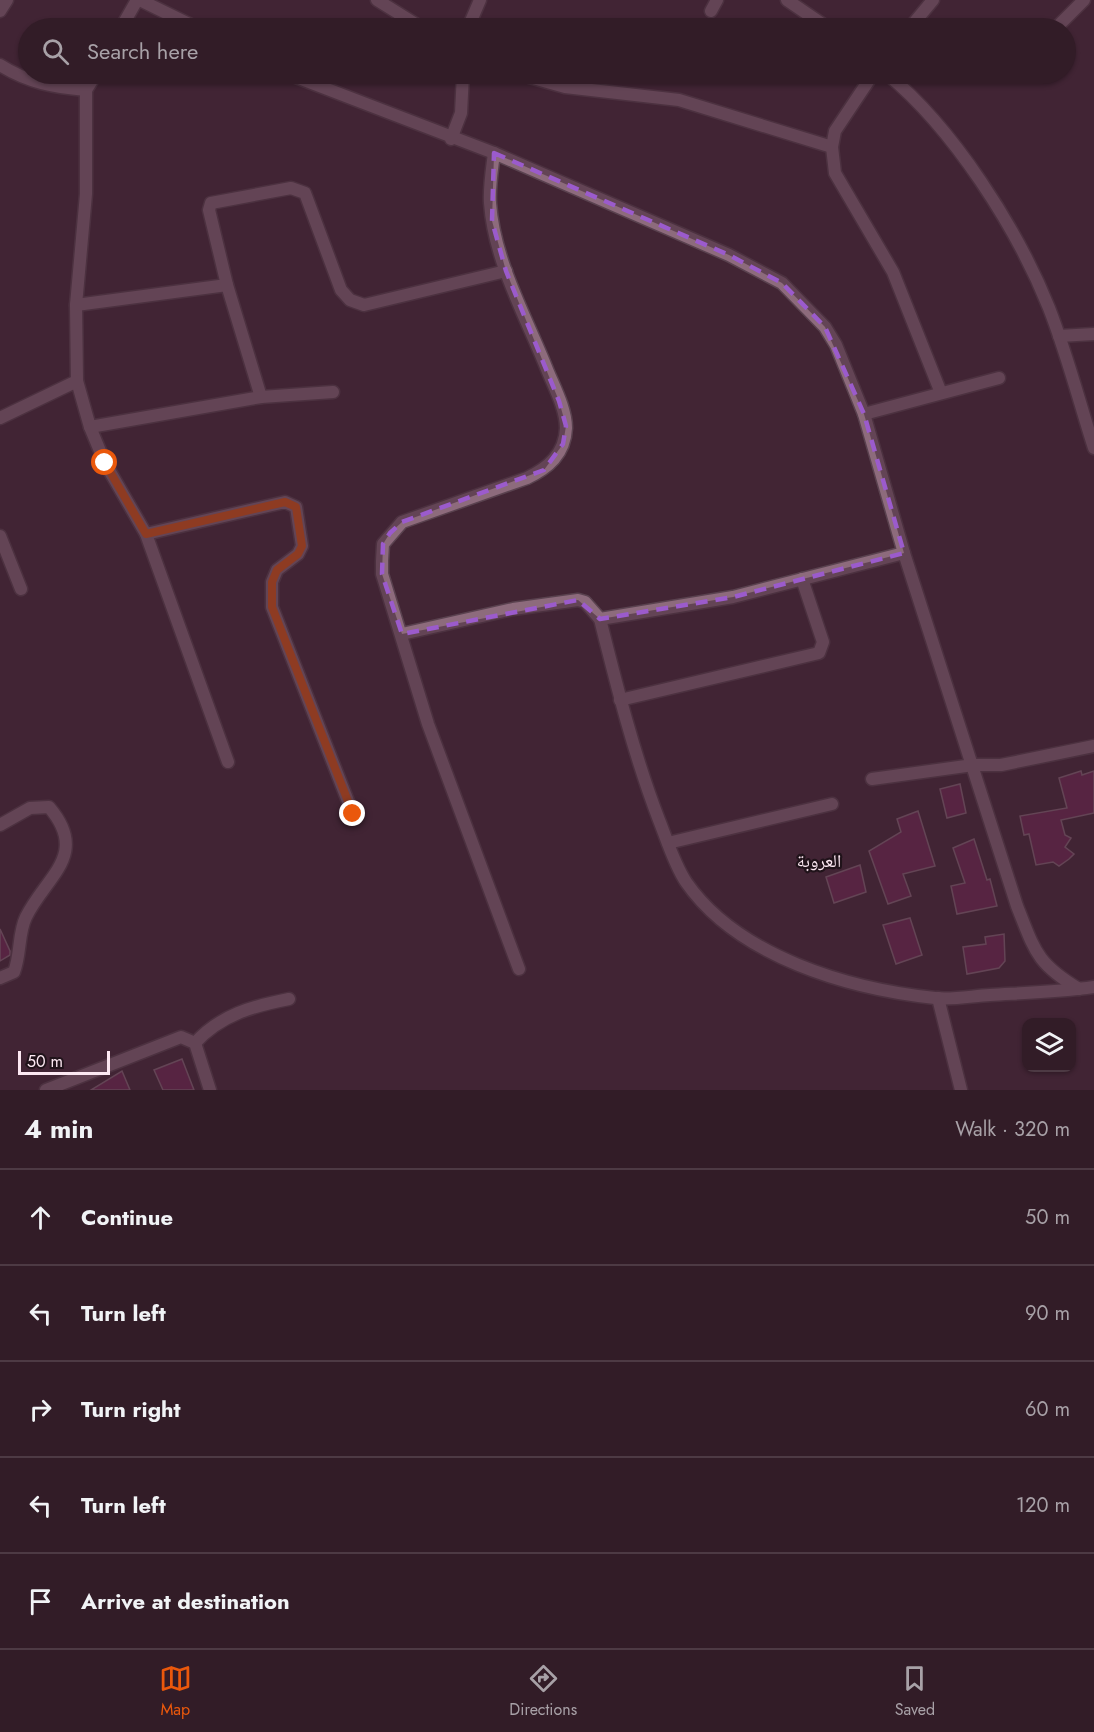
<!DOCTYPE html>
<html lang="en">
<head>
<meta charset="utf-8">
<style>
  :root { --surface:#321c27; --page:#3d2933; --text:#f1f3f6; --muted:#a8a1a7; --line:#4d3a44; --accent:#ea580c }
  body { margin:0; font-family:Jost,"Noto Naskh Arabic",sans-serif; background:var(--page); color:var(--text) }
  .controls { position:absolute; right:18px; bottom:18px; display:grid; overflow:hidden; border-radius:12px; box-shadow:0 2px 4px #0004 }
  .controls button { width:54px; height:54px; display:grid; place-items:center; padding:0; border:0; border-bottom:2px solid var(--line); background:var(--surface); color:var(--text); font:30px sans-serif }
  .scale { position:absolute; left:18px; bottom:15px; width:92px; box-sizing:border-box; padding-left:6px; border:3px solid #fce8f2; border-top:0; font-size:16px; line-height:21px; white-space:nowrap; color:#fce8f2; -webkit-text-stroke:4px #20131a; paint-order:stroke }
  .stop { position:absolute; width:18px; height:18px; margin:-14px; border:4px solid #ea580c; border-radius:50%; background:#fff }
  .stop.end { background:#ea580c; border-color:#fff; box-shadow:0 2px 6px #0008 }
  .list { margin:0; padding:0; list-style:none }
  h2 { display:flex; justify-content:space-between; align-items:center; height:78px; margin:0; padding:0 24px; font-size:26px }
  h2 small { font-size:20px; font-weight:400; color:var(--muted) }
  .list li { display:grid; grid-template-columns:39px 1fr auto; gap:18px; align-items:center; box-sizing:border-box; height:96px; padding:0 24px; border-top:2px solid var(--line) }
  .list b { display:block; font-size:22px; white-space:nowrap }
  .list em { font-size:20px; font-style:normal; color:var(--muted) }
  .icon { flex:none; width:33px; height:33px; fill:none; stroke:currentColor; stroke-width:2; stroke-linecap:round; stroke-linejoin:round }
  .map { position:relative; flex:none; width:1094px; height:1090px; overflow:hidden }
  .search { position:absolute; background:var(--surface); box-shadow:0 2px 4px #0004; left:18px; right:18px; top:18px; height:66px; display:flex; align-items:center; gap:15px; box-sizing:border-box; padding:0 21px; border-radius:33px; color:var(--muted); font-size:22px }
  .sheet { height:558px; background:var(--surface) }
  nav { display:flex; justify-content:space-around; align-items:center; box-sizing:border-box; height:84px; border-top:2px solid var(--line); background:var(--surface); font-size:16px; color:var(--muted) }
  nav a { display:grid; justify-items:center; gap:3px }
  nav .on { color:var(--accent) }
  .map>svg:first-child { display:block }
  .building { fill:#712553; stroke:#8d6b7c; stroke-width:1.5 }
  .lines { fill:none; stroke-linecap:round; stroke-linejoin:round }
  .street-casing { stroke:#5a424f; stroke-width:15 }
  .street { stroke:#8d6b7c; stroke-width:12 }
  .route { stroke:#ea580c; stroke-width:8 }
  .marked { fill:none; stroke:#9b5bcc; stroke-width:4.5; stroke-dasharray:12 8; stroke-linejoin:round }
  .labels { text-anchor:middle; dominant-baseline:central; stroke-width:4.5; stroke-linejoin:round; paint-order:stroke }
  .neighbourhood-label { font-size:18px; fill:#fce8f2; stroke:#20131a }
</style>
</head>
<body>
<div class="map">
<svg width="1094" height="1090" viewBox="0 0 1094 1090">
  <rect width="100%" height="100%" fill="#422534"/>
  <!-- building -->
  <g class="building">
    <polygon points="1081,771 1082,775 1094,771 1094,813 1061,820 1065,835 1071,838 1065,847 1074,854 1069,859 1059,866 1053,862 1036,865 1029,834 1024,835 1020,816 1067,808 1059,778"/>
    <polygon points="960,784 966,813 947,818 940,789"/>
    <polygon points="918,811 935,866 903,874 911,896 888,904 869,851 901,832 897,819"/>
    <polygon points="974,839 987,880 990,879 997,906 957,914 951,886 965,883 953,848"/>
    <polygon points="860,865 866,892 834,903 826,877"/>
    <polygon points="910,918 922,955 896,964 883,925"/>
    <polygon points="0,929 10,951 10,955 0,961"/>
    <polygon points="1004,934 1005,961 999,968 967,974 963,947 986,944 985,937"/>
    <polygon points="182,1059 194,1090 163,1090 154,1070"/>
    <polygon points="122,1071 130,1090 91,1090"/>
  </g>
  <g class="lines">
    <defs>
      <g id="street">
        <polyline points="140,0 197,28"/>
        <polyline points="377,0 422,28"/>
        <polyline points="787,0 828,28"/>
        <polyline points="0,11 7,0"/>
        <polyline points="711,11 717,0"/>
        <polyline points="913,24 933,0"/>
        <polyline points="121,28 137,0"/>
        <polyline points="468,28 480,0"/>
        <polyline points="1056,28 1084,0"/>
        <path d="M0 65C28 83 55 87 86 90"/>
        <polyline points="96,74 86,90 86,194 76,305 77,381 90,427 105,463 146,534 228,762"/>
        <path d="M288 74 494 153 729 255 782 283 825 327 836 345 864 414 904 553 1017 906C1035 951 1036 963 1079 989"/>
        <polyline points="519,74 565,87 679,100 832,147"/>
        <polyline points="873,74 835,131 832,147 835,173 893,272 941,393"/>
        <path d="M887 74C953 128 1017 228 1049 308 1067 354 1079 401 1094 448"/>
        <polyline points="451,139 461,113 463,74"/>
        <path d="M494 153C492 170 489 186 490 203 494 260 525 315 546 367 553 385 566 408 566 428 565 454 548 468 527 478L402 522 383 544 382 561V574L428 724 519 969"/>
        <polyline points="76,305 227,285"/>
        <polyline points="1059,336 1094,334"/>
        <polyline points="261,397 227,285 209,210 211,203 291,188 305,193 341,290 350,300 364,305 506,271"/>
        <polyline points="864,414 999,378"/>
        <polyline points="0,418 77,381"/>
        <polyline points="90,427 261,397 333,392"/>
        <polyline points="146,534 285,502 296,507 302,546 298,554 277,570 272,582 272,607 353,814"/>
        <polyline points="0,536 21,589"/>
        <path d="M600 619C617 687 634 755 659 820 667 840 674 864 686 882 738 957 849 989 935 998 953 1000 972 996 990 995 1024 993 1060 992 1094 987"/>
        <polyline points="402,634 513,609 578,600 585,602 600,619 733,597 904,553"/>
        <polyline points="620,700 819,653 823,642 802,579"/>
        <polyline points="872,779 973,765 1001,765 1094,746"/>
        <path d="M0 825 30 808 49 807C90 855 46 876 26 917 18 933 21 954 14 972L0 978"/>
        <polyline points="668,843 832,804"/>
        <polyline points="938,998 961,1090"/>
        <path d="M195 1043C220 1015 253 1006 289 999"/>
        <polyline points="46,1090 181,1037 195,1043 210,1090"/>
      </g>
    </defs>
    <!-- street casing -->
    <use href="#street" class="street-casing"/>
    <!-- street -->
    <use href="#street" class="street"/>
  </g>
  <g class="lines">
    <!-- route -->
    <polyline class="route" points="105,463 146,534 285,502 296,507 302,546 298,554 277,570 272,582 272,607 353,814"/>
  </g>
  <!-- marked area -->
  <path d="M0 0H1094V1090H0ZM494 153 729 255 782 283 825 327 864 414 904 553 733 597 600 619 578 600 402 634 382 574 383 544 390 533 402 522 544 470 563 444 566 426 559 401 506 271 492 221Z" fill="#422534" fill-opacity=".55" fill-rule="evenodd"/>
  <path class="marked" d="M494 153 729 255 782 283 825 327 864 414 904 553 733 597 600 619 578 600 402 634 382 574 383 544 390 533 402 522 544 470 563 444 566 426 559 401 506 271 492 221Z"/>
  <g class="labels">
    <!-- neighbourhood labels -->
    <g class="neighbourhood-label">
      <text x="819" y="861">العروبة</text>
    </g>
  </g>
</svg>
<div class="controls">
<button><svg class="icon" aria-label="layers" viewBox="0 0 24 24"><path d="M12 4l9 5-9 5-9-5zM3 14l9 5 9-5"/></svg></button>
</div>
<div class="scale">50 m</div>
<div class="stop" style="left:105px;top:463px"></div>
<div class="stop end" style="left:353px;top:814px"></div>
<div class="search"><svg class="icon" aria-label="search" viewBox="0 0 24 24"><circle cx="10" cy="10" r="6"/><path d="M15 15l6 6"/></svg>Search here</div>
</div>
<section class="sheet">
<h2>4 min<small>Walk · 320 m</small></h2>
<ul class="list">
<li><svg class="icon" aria-label="ahead" viewBox="0 0 24 24"><path d="M12 20V5M6 11l6-6 6 6"/></svg><div><b>Continue</b></div><em>50 m</em></li>
<li><svg class="icon" aria-label="left" viewBox="0 0 24 24"><path d="M17 20v-9H6M10 6l-5 5 5 5"/></svg><div><b>Turn left</b></div><em>90 m</em></li>
<li><svg class="icon" aria-label="right" viewBox="0 0 24 24"><path d="M7 20v-9h11M14 6l5 5-5 5"/></svg><div><b>Turn right</b></div><em>60 m</em></li>
<li><svg class="icon" aria-label="left" viewBox="0 0 24 24"><path d="M17 20v-9H6M10 6l-5 5 5 5"/></svg><div><b>Turn left</b></div><em>120 m</em></li>
<li><svg class="icon" aria-label="arrive" viewBox="0 0 24 24"><path d="M6 21V4h12l-3 4 3 4H6"/></svg><div><b>Arrive at destination</b></div></li>
</ul>
</section>
<nav>
<a class="on"><svg class="icon" aria-label="map" viewBox="0 0 24 24"><path d="M3 6l6-2 6 2 6-2v14l-6 2-6-2-6 2zM9 4v14M15 6v14"/></svg>Map</a>
<a><svg class="icon" aria-label="directions" viewBox="0 0 24 24"><path d="M12 3l9 9-9 9-9-9zM9 14v-3h6M13 9l2 2-2 2"/></svg>Directions</a>
<a><svg class="icon" aria-label="saved" viewBox="0 0 24 24"><path d="M7 4h10v16l-5-4-5 4z"/></svg>Saved</a>
</nav>
</body>
</html>
